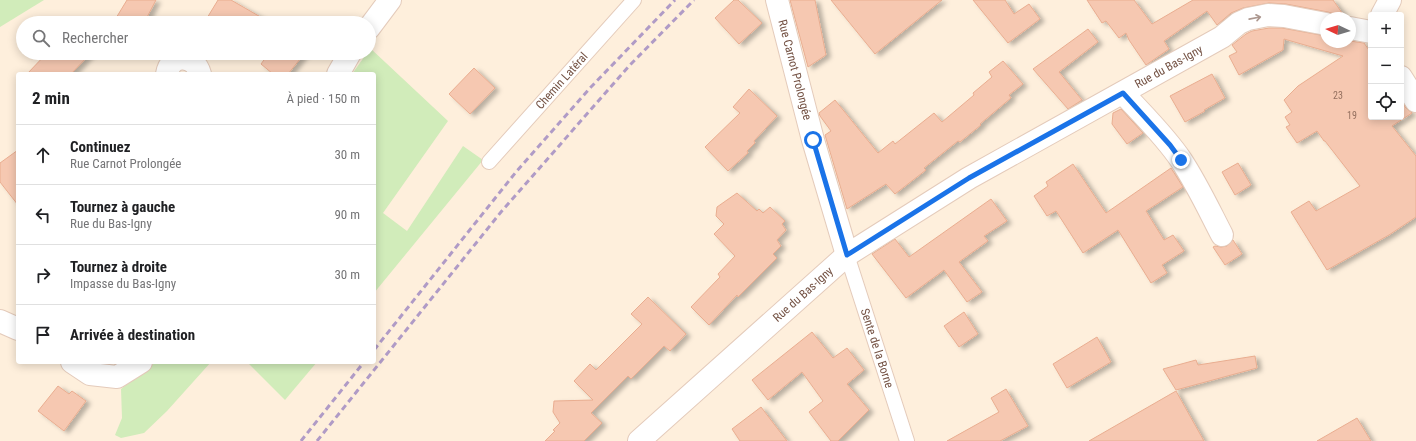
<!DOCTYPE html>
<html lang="fr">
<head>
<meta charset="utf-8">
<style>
  :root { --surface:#fff; --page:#f6f6f6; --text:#202124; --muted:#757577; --line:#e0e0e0 }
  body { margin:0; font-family:"Roboto Condensed",sans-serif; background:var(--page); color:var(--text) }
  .controls { position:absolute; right:12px; top:12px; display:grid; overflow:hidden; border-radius:4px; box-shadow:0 2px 10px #0003 }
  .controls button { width:36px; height:36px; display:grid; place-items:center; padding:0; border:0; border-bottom:1px solid var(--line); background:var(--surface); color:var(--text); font:20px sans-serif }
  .compass { position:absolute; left:1320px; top:12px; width:36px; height:36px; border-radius:50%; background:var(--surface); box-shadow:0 2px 10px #0003; rotate:274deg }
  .stop { position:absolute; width:12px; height:12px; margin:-9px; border:3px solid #1a73e8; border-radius:50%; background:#fff }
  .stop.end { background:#1a73e8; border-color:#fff; box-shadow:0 1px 4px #0008 }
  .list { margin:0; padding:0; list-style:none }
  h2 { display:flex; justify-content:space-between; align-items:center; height:52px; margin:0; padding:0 16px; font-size:17px }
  h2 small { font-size:13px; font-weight:400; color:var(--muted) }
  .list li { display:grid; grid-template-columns:26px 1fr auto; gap:12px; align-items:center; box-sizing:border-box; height:60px; padding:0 16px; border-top:1px solid var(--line) }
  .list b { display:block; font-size:15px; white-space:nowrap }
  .list p { margin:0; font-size:13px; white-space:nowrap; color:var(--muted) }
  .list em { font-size:13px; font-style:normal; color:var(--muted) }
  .icon { flex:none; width:22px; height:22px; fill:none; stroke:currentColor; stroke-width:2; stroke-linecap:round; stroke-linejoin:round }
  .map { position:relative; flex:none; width:1416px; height:441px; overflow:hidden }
  .search { position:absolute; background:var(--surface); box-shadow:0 2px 10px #0003; left:16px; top:16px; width:360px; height:44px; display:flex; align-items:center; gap:10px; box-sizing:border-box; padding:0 14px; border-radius:22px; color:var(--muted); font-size:15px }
  .panel { position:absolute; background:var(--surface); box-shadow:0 2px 10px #0003; left:16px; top:72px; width:360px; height:292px; border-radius:4px }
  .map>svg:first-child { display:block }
  .green { fill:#d1ecba }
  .building { fill:#f6c8b1; stroke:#e9ad90; filter:url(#shadow) }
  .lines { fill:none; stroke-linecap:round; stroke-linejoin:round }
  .lane-casing { stroke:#e4cbbb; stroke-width:16 }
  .street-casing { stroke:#e4cbbb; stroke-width:24 }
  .lane { stroke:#fff; stroke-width:14 }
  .street { stroke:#fff; stroke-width:22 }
  .rail { stroke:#b09bc6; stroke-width:3; stroke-dasharray:6 4; stroke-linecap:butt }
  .oneway { stroke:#ac978f }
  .route { stroke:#1a73e8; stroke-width:5 }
  .labels { text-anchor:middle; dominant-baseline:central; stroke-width:3; stroke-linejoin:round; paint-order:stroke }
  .number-label { font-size:10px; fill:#94705f }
  .street-label { font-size:12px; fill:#745244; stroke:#fff3e4 }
</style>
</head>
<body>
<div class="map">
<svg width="1416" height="441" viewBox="0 0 1416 441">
  <defs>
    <filter id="shadow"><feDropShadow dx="4.5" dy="2.5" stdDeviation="2" flood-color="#0004"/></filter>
  </defs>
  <rect width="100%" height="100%" fill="#feefdc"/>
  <!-- green -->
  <g class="green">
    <polygon points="0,0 44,0 0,27"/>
    <polygon points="370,48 448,121 383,213 407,231 463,146 483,160 374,293 374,74 352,74 367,53 369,53"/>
    <polygon points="156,362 211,362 167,411 144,433 121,438 115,435 122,418 121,389"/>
    <polygon points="247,362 317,362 285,400"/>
  </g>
  <!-- building -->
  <g class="building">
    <polygon points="127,0 156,0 144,23 113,23"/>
    <polygon points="218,0 231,0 271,23 204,23"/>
    <polygon points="734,0 738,0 762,23 739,44 715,18"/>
    <polygon points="790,0 815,0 826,55 808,67"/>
    <polygon points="831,0 942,0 875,54"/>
    <polygon points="973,0 1005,0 1014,14 1029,4 1040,19 1008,43"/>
    <polygon points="1087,0 1134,0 1152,24 1193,0 1333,0 1345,17 1337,18 1334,14 1328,12 1286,4 1269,3 1243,8 1231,13 1217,25 1207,11 1164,41 1169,49 1146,65 1129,40 1126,33 1119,38 1106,21 1102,23"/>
    <polygon points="1269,28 1282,28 1326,36 1326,42 1350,42 1350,41 1364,43 1371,53 1371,117 1401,117 1401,101 1406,108 1412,113 1392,126 1416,156 1416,217 1389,235 1327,270 1291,212 1309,201 1316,211 1360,186 1325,141 1324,141 1317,131 1297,143 1286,127 1290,125 1285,117 1292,112 1284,100 1298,86 1343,56 1284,39 1283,50 1239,75 1229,56 1237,52 1232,45 1246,34 1252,31"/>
    <polygon points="1088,29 1098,42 1059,72 1082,100 1068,109 1033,69"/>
    <polygon points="47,53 91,53 71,74 27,74"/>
    <polygon points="269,53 305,53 288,74 273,74 261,64"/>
    <polygon points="1003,61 1023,84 1009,95 1011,98 980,124 981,125 960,142 958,141 924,168 926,170 895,194 886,184 847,209 825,135 831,131 820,116 819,113 835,100 878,153 893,141 895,144 934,113 942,122 974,95 973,93 992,77 989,72"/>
    <polygon points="474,68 495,88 470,114 449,94"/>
    <polygon points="1212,74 1225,98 1204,110 1205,111 1185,122 1170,96"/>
    <polygon points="749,89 777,116 754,141 755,143 747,151 748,153 728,171 705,147 740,113 733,107"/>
    <polygon points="1121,109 1143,133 1127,144 1112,124 1113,113"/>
    <polygon points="18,150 18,205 0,182 0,163"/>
    <polygon points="1238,163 1251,185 1235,195 1222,172"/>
    <polygon points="1073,164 1106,213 1171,168 1183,187 1146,211 1164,240 1173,235 1184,251 1162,265 1167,273 1151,283 1118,230 1083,253 1056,211 1047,216 1034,196 1048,186 1046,182"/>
    <polygon points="737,193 757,211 759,209 763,213 770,207 785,221 782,224 786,230 777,240 781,246 773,254 777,258 738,297 737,295 709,325 691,307 720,277 718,274 735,256 714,234 724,224 716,216 717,207"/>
    <polygon points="991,199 1007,221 984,236 988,241 959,262 982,292 967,302 944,270 906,298 872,254 895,239 909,257"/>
    <polygon points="1233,240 1242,254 1225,265 1213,247 1215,246 1221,247 1227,246"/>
    <polygon points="648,297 686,334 670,351 664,346 631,379 628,376 591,413 602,423 584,441 545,441 555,431 553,430 560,423 553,412 554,401 593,400 574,381 590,364 596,370 642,324 631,314"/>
    <polygon points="964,312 978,334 959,347 944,326"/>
    <polygon points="812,332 833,358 847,348 864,370 847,384 869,410 838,441 831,441 809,412 823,401 802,372 768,400 752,380"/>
    <polygon points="1097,337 1111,362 1067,388 1053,364"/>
    <polygon points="1255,356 1257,368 1176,390 1163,369 1196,360 1198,365"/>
    <polygon points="58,386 69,394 72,391 86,401 64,431 38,411"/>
    <polygon points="1006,389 1028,426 1000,441 947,441 999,412 991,398"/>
    <polygon points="1176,391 1204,441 1089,441"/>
    <polygon points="761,407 787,441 740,441 732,429"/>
    <polygon points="1357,418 1371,441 1317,441"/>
  </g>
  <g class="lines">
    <defs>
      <g id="lane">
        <path id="s1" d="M489 162 634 0"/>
        <path id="s2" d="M847 255 907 441"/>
      </g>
      <g id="street">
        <path id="s3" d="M777 0 813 140 847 255"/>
        <polyline points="1382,15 1390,0"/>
        <polyline points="369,28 390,0"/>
        <polyline points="1350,28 1371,32"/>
        <path d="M167 74C170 53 195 54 200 74"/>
        <polyline points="338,74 350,53"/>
        <polyline points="1401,77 1416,101"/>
        <path d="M1123 93C1143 115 1165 136 1181 160 1197 184 1209 210 1222 235"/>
        <polyline points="0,321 18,329"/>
        <polyline points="72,362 90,374 117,377 141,362"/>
        <path id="s4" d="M639 441 847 255 969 178 1222 37 1239 23 1248 19 1268 15 1284 16 1326 24"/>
      </g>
    </defs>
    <!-- lane casing -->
    <use href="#lane" class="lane-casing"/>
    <!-- street casing -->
    <use href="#street" class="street-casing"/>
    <!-- lane -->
    <use href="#lane" class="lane"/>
    <!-- street -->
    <use href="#street" class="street"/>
    <!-- rail -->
    <g class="rail">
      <polyline points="374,350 516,172 591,87 675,0"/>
      <polyline points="301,441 364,362"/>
      <polyline points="317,441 501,212 629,66 694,0"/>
    </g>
  </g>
  <!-- one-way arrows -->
  <defs><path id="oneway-shaft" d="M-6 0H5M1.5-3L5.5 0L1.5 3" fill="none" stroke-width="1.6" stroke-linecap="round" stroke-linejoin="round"/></defs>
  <use class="oneway" href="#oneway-shaft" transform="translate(1255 18) rotate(-11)"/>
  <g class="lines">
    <!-- route -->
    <polyline class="route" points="813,140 847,255 969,178 1123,93 1170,145 1181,160"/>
  </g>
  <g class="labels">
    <!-- number labels -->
    <g class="number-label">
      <text x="1338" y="95">23</text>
      <text x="1352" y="115">19</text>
    </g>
    <!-- street labels -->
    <g class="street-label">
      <text stroke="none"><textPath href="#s4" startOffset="652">Rue du Bas-Igny</textPath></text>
      <text stroke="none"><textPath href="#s3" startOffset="72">Rue Carnot Prolongée</textPath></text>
      <text stroke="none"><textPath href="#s1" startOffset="109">Chemin Latéral</textPath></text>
      <text stroke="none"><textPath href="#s4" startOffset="220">Rue du Bas-Igny</textPath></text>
      <text stroke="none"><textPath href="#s2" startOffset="98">Sente de la Borne</textPath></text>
    </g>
  </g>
</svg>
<div class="controls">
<button>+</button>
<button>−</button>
<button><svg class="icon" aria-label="locate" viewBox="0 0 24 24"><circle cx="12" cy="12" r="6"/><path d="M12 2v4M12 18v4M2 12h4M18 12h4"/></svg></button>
</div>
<svg class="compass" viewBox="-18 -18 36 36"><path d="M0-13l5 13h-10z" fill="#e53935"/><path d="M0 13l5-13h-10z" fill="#757577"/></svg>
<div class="stop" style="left:813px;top:140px"></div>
<div class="stop end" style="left:1181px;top:160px"></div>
<div class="search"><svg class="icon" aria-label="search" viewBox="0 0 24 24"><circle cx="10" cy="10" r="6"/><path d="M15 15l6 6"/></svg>Rechercher</div>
<section class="panel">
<h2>2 min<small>À pied · 150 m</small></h2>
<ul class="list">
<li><svg class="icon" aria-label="ahead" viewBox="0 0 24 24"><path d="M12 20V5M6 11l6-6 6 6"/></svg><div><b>Continuez</b><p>Rue Carnot Prolongée</p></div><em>30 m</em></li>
<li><svg class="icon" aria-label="left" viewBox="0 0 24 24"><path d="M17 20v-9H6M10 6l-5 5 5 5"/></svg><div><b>Tournez à gauche</b><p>Rue du Bas-Igny</p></div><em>90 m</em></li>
<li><svg class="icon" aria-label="right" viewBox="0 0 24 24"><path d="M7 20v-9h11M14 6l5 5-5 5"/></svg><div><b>Tournez à droite</b><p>Impasse du Bas-Igny</p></div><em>30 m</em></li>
<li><svg class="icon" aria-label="arrive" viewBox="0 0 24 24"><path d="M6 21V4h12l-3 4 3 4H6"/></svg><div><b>Arrivée à destination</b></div></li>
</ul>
</section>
</div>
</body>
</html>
